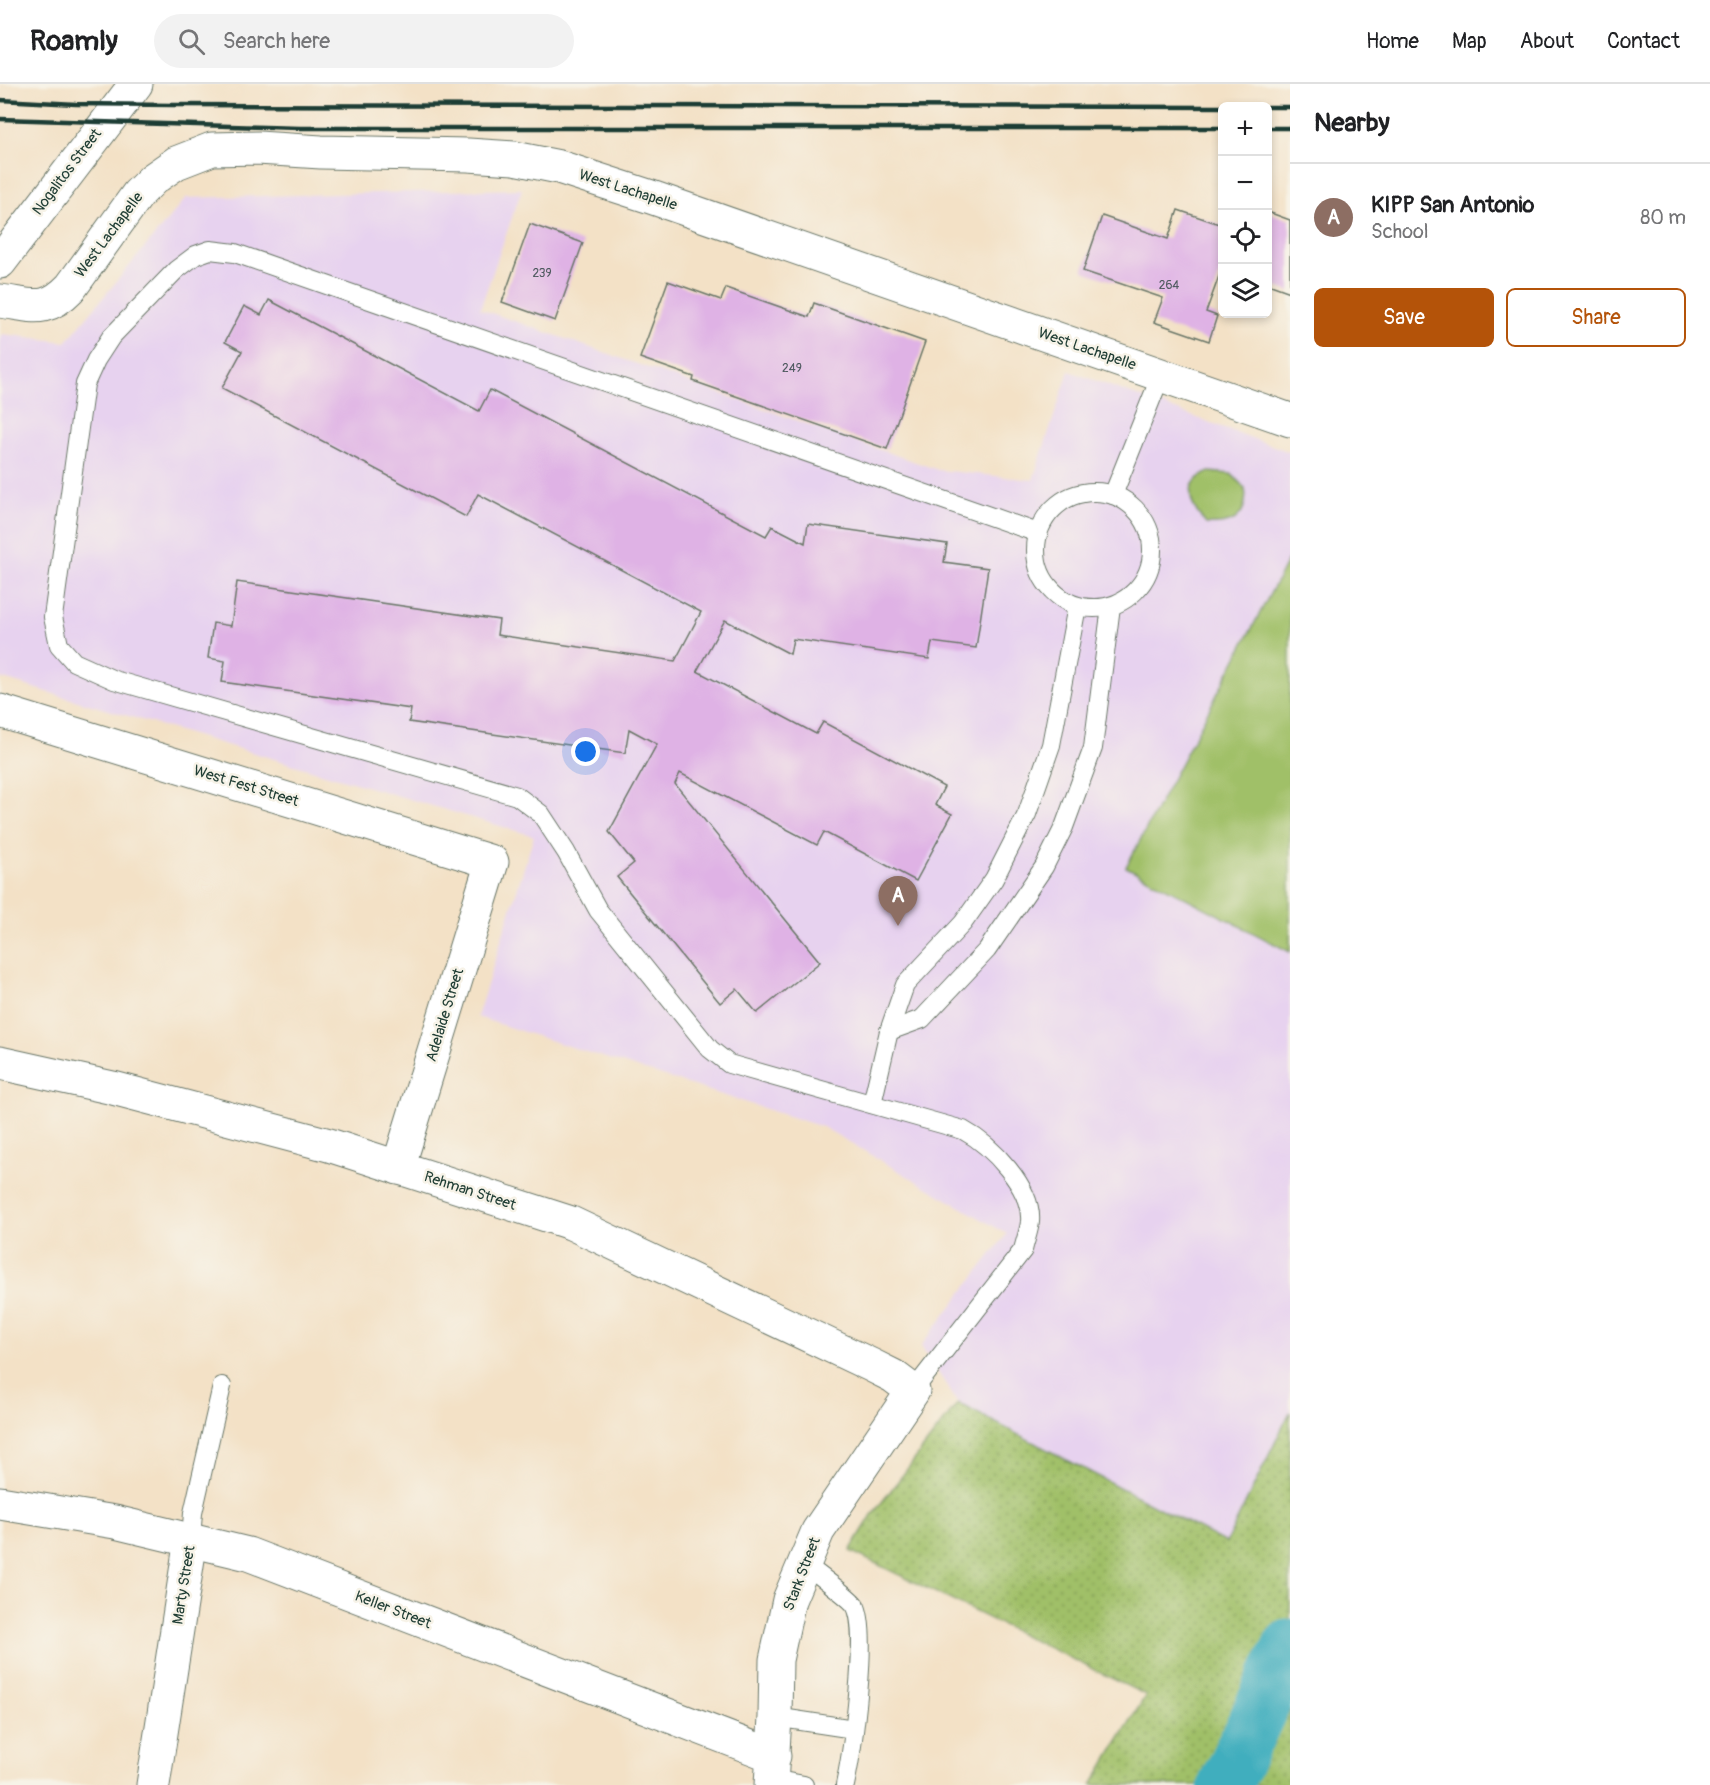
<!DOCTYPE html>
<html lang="en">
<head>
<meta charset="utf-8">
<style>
  :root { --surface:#fff; --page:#f2f2f2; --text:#202124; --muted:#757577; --line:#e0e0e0; --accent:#b45309 }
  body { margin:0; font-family:Pangolin,sans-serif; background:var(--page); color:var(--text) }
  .controls { position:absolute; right:18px; top:18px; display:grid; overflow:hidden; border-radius:9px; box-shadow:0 3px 9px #0003 }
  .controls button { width:54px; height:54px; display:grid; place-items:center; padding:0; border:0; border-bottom:2px solid var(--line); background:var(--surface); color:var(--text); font:30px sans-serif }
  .you { position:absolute; left:586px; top:668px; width:21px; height:21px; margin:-15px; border:4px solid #fff; border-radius:50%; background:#1a73e8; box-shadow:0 0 0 9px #1a73e833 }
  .badge { display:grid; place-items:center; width:39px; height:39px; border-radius:50%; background:var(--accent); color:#fff; font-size:20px; font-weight:700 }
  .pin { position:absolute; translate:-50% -50px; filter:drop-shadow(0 2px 3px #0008) }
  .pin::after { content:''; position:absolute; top:32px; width:21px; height:18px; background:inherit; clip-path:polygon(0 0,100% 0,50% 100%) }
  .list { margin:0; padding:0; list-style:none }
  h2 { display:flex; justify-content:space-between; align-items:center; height:78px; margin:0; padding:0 24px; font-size:26px }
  h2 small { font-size:20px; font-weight:400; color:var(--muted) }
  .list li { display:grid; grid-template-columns:39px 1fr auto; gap:18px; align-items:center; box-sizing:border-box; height:108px; padding:0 24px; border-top:2px solid var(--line) }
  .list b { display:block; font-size:22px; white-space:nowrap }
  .list p { margin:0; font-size:20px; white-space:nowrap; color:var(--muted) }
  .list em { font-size:20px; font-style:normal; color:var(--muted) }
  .actions { display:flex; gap:12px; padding:18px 24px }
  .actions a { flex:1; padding:14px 0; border:2px solid var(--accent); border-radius:9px; text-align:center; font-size:21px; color:var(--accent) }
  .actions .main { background:var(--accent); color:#fff }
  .icon { flex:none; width:33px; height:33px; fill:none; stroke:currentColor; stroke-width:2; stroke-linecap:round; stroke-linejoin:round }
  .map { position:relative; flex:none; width:1290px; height:1701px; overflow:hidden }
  header { display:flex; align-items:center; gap:36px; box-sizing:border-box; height:84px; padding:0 30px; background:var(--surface); border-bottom:2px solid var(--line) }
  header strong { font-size:28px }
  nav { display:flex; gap:33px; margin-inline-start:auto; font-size:21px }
  .search { width:420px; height:54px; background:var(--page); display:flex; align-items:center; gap:15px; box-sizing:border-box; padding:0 21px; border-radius:33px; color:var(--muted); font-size:22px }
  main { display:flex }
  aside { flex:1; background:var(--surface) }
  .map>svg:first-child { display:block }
  .built { fill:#e7d2ef }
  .grass { fill:url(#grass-dots); stroke:#607e4e; stroke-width:1.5 }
  .park { fill:#a0c068; stroke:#607e4e; stroke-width:1.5 }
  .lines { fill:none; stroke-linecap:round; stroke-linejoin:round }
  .river { stroke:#40aebe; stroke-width:54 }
  .building { fill:#dfb2e5 }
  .service-casing { stroke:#697667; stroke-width:20 }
  .minor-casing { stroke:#697667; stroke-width:35 }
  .secondary-casing { stroke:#697667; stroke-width:35 }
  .service { stroke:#fff; stroke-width:18 }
  .minor { stroke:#fff; stroke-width:33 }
  .secondary { stroke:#fff; stroke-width:33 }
  .rail { stroke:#1f3d34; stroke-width:4.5 }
  .labels { text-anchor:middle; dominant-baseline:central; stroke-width:5; stroke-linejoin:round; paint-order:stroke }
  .number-label { font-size:12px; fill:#4f5a60 }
  .street-label { font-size:15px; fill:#1f3d34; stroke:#f7f3e8 }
</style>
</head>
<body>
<header>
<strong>Roamly</strong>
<div class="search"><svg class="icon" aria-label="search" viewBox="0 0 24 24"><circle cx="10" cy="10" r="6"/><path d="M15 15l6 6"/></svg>Search here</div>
<nav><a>Home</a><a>Map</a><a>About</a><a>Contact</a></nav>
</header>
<main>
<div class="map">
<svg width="1290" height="1701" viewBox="0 0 1290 1701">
  <defs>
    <pattern id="grass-dots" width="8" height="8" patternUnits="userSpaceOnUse" patternTransform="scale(1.5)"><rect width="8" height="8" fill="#a0c068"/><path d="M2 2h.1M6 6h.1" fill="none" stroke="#829d56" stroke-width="1.8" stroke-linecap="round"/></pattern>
  </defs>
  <rect width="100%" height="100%" fill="#f7f3e8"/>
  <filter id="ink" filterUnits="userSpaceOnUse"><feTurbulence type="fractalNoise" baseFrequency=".0167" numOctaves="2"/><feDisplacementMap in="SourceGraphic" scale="12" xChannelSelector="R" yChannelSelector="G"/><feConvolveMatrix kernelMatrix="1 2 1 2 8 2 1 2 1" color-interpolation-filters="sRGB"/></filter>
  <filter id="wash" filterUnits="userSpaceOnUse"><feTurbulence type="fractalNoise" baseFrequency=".008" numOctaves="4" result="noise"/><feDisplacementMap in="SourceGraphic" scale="24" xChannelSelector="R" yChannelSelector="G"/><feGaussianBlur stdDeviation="1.35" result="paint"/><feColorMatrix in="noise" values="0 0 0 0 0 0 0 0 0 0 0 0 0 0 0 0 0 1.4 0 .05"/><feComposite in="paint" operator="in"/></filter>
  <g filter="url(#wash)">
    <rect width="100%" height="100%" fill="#f3e1c6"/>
    <!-- built -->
    <polygon class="built" points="522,105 480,225 938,386 1033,396 1069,287 1290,368 1290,1328 1226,1459 958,1319 921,1262 1007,1150 823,1043 477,933 534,752 0,594 0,253 2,250 66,258 186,114"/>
    <!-- grass -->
    <polygon class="grass" points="958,1319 1226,1459 1290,1328 1290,1701 1092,1701 1146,1611 850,1467 872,1431"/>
    <!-- park -->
    <g class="park">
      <path d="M1209 388 1231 390C1235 394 1241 399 1244 404 1246 407 1246 413 1245 418 1242 439 1224 441 1206 440 1196 428 1183 411 1196 396 1199 392 1206 390 1209 388Z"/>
      <polygon points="1290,472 1290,868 1126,783"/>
    </g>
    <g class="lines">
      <!-- river -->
      <polyline class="river" points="1225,1701 1290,1562"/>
    </g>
    <g id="blocks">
      <!-- building -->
      <g class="building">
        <polygon points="1178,126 1222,141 1222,184 1206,228 1217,232 1209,257 1154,238 1163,214 1083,187 1102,132 1168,155"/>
        <polygon points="1268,128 1290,136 1290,208 1268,200"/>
        <polygon points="530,140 583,159 555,237 502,218"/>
        <polygon points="668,197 721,216 726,204 809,233 814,219 925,258 887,365 693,297 694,293 640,274"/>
        <polygon points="269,216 479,327 490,306 766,452 772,442 805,459 808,440 947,460 944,478 988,484 976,564 932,558 929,575 793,555 790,570 725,536 697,587 816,650 823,638 944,703 935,721 952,730 916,797 824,748 817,761 680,689 675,700 820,878 757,929 737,905 720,919 617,793 634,779 609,748 657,660 629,645 625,669 409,638 411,625 222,598 225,577 208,574 213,539 231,542 237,498 499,536 497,551 675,577 701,528 478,410 466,433 222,304 242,267 225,258 244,222 261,231"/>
      </g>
    </g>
  </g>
  <g filter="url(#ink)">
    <use href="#blocks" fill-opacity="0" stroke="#697667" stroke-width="1.5"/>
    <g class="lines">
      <defs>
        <g id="service">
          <circle cx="1094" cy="466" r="58"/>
          <polyline points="1113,411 1161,291"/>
          <polyline points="889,947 922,935 987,866 1044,783 1064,743 1093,664 1111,522"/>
          <polyline points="872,1020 889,947 905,901 963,839 994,795 1027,730 1051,661 1077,522"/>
          <path d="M913 1307 1023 1166C1025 1157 1029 1147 1030 1138 1033 1104 991 1061 963 1046L729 980 710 965 598 826 566 768 541 730 517 712 114 596 74 578 59 561 53 533 85 300 96 276 111 253 176 186 196 171 210 166 235 169 1038 449"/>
          <polyline points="191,1455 193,1429 222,1302"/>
          <path d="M804 1480C814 1487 850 1514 855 1521 870 1546 852 1669 845 1701"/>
          <polyline points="775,1633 854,1645"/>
          <polyline points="772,1695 804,1701"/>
        </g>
        <g id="minor">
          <path d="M0 217C33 221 45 230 71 203L138 110 153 95 176 79 212 65 258 64 321 68 468 71 514 74 559 83 651 113 1290 336"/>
          <polyline points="0,627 492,778 398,1084"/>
          <polyline points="0,979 113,1004 329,1061 571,1139 871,1281 893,1292 913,1307 818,1447 789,1516 776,1576 775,1633 771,1701"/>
          <polyline points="0,1419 115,1438 248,1470 774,1672"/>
          <polyline points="153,1701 191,1455"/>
        </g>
        <polyline id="secondary" points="0,178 136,0"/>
      </defs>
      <!-- service casing -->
      <use href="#service" class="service-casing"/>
      <!-- minor casing -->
      <use href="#minor" class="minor-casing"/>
      <!-- secondary casing -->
      <use href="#secondary" class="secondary-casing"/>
      <!-- service -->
      <use href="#service" class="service"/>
      <!-- minor -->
      <use href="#minor" class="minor"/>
      <!-- secondary -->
      <use href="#secondary" class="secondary"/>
      <!-- rail -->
      <g class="rail">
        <polyline points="0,16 76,20 173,21 1222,23"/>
        <polyline points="1268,23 1290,23"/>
        <polyline points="0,35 300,44 1222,44"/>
        <polyline points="1268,44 1290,44"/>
      </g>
    </g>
  </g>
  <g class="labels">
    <!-- number labels -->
    <g class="number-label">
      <text x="542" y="189">239</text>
      <text x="1169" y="201">264</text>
      <text x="792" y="284">249</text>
    </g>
    <!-- street labels -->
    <g class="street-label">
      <text transform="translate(67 88) rotate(-53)">Nogalitos Street</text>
      <text transform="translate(628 106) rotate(18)">West Lachapelle</text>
      <text transform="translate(109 151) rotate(-53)">West Lachapelle</text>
      <text transform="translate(1087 265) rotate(19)">West Lachapelle</text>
      <text transform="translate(246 702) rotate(17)">West Fest Street</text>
      <text transform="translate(445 931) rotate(-73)">Adelaide Street</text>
      <text transform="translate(470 1107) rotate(18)">Rehman Street</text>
      <text transform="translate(802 1490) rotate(-69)">Stark Street</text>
      <text transform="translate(184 1501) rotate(-81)">Marty Street</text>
      <text transform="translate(393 1526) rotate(21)">Keller Street</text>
    </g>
  </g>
</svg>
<div class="controls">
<button>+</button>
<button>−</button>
<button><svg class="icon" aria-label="locate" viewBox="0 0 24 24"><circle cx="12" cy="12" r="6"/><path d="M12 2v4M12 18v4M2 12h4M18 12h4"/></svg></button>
<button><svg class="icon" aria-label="layers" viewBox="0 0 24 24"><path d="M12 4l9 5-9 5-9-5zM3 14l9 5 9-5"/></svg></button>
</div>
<div class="you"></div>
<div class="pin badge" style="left:898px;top:842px;background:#8d6e63">A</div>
</div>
<aside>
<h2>Nearby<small></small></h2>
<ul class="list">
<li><span class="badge" style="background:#8d6e63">A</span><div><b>KIPP San Antonio</b><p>School</p></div><em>80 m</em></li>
</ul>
<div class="actions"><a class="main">Save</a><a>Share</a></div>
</aside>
</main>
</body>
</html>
